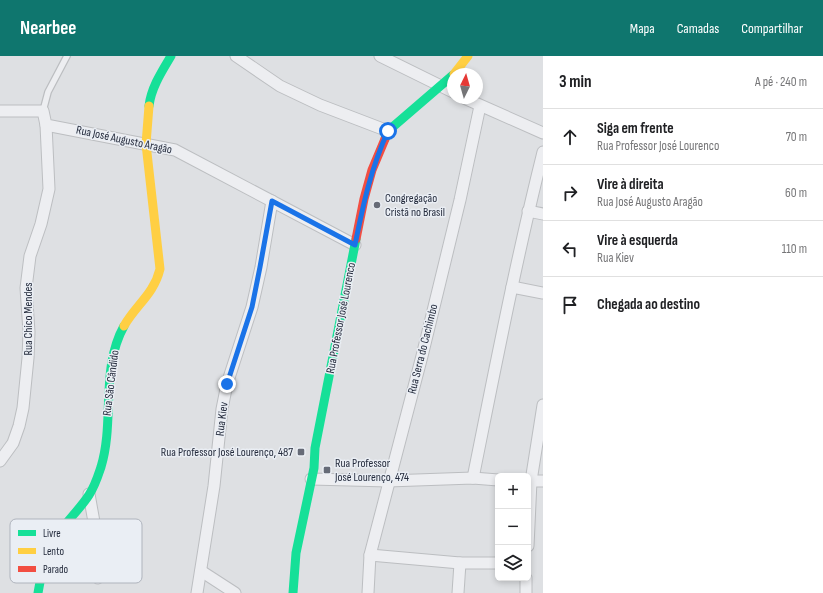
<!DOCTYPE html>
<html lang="pt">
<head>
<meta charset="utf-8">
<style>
  :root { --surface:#fff; --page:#f6f6f6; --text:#202124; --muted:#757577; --line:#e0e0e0; --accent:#0f766e }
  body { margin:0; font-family:"Sofia Sans Condensed",sans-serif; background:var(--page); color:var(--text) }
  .controls { position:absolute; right:12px; bottom:12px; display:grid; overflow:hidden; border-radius:6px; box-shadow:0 2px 6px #0003 }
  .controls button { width:36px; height:36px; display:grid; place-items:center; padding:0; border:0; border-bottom:1px solid var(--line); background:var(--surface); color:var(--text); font:20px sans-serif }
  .compass { position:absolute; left:447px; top:12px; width:36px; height:36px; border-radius:50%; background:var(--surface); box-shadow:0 2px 6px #0003; rotate:5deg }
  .stop { position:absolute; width:12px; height:12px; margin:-9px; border:3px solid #1a73e8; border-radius:50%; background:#fff }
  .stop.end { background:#1a73e8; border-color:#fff; box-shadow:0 1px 4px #0008 }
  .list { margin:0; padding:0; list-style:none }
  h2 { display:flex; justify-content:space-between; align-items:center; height:52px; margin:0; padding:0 16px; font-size:17px }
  h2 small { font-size:13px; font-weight:400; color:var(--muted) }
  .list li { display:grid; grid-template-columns:26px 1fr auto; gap:12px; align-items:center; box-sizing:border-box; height:56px; padding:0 16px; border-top:1px solid var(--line) }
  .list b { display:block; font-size:15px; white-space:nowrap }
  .list p { margin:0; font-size:13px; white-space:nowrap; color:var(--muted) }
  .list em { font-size:13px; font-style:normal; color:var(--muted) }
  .icon { flex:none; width:22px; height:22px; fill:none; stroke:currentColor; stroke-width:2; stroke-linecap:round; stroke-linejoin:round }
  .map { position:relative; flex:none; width:543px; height:537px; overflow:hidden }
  header { display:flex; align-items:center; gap:24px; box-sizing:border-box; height:56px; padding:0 20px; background:var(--accent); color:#fff }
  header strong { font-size:19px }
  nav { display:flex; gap:22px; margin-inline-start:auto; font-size:14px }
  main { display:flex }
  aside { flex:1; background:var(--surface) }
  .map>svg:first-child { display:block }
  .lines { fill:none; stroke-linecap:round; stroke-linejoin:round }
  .lane-casing { stroke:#bcbec1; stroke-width:8 }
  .street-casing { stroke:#bcbec1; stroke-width:13 }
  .lane { stroke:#edeef1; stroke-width:5.5 }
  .street { stroke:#edeef1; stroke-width:11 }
  .fast { stroke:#16e098; stroke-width:9 }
  .slow { stroke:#ffcf43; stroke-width:9 }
  .jam { stroke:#f24e42; stroke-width:9 }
  .route { stroke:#1a73e8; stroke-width:5 }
  .poi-dot { fill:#666b77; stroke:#eaeef4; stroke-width:1.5 }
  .labels { text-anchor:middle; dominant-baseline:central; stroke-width:3; stroke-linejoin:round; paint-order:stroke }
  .street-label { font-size:12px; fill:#252c3d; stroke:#eaeef4 }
  .poi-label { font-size:12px; fill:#252c3d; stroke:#eaeef4; text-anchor:start }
  .key { fill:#eaeef4; stroke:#afb4bd; stroke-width:1 }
  .key-label { font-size:11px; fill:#252c3d }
</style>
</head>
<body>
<header>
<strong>Nearbee</strong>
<nav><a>Mapa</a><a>Camadas</a><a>Compartilhar</a></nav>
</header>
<main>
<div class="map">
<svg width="543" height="537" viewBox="0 0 543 537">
  <rect width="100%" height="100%" fill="#dee0e3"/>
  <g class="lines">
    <defs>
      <polyline id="lane" points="43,55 48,36 67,0"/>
      <g id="street">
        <polyline points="236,0 280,30 320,49 388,75"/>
        <polyline points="380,0 453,36"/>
        <polyline points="464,42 543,77"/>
        <polyline points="0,55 43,55 46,69 175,94 355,189"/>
        <polyline points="528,155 543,158"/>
        <polyline points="512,231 543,237"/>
        <polyline points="0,405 13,387 19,370 23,352 28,302 29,276 26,232 30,200 41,168 49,133 46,69"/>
        <path d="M473 422C495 313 516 204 543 96"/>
        <polyline points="311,423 388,425 473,422 498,424"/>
        <polyline points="528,425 543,425"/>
        <polyline points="89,438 94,466 98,522"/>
        <polyline points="528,490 531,425 543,349"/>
        <polyline points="370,499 460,507 498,507"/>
        <polyline points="201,515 235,537"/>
        <polyline points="197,537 214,430 222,353 227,328 252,251 261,211 272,145"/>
        <polyline points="368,537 370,499 422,300 460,144 480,50"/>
        <polyline points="458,537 460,507"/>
        <polyline points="526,537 526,522"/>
      </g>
    </defs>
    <!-- lane casing -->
    <use href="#lane" class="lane-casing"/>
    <!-- street casing -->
    <use href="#street" class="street-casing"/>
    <!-- lane -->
    <use href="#lane" class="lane"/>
    <!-- street -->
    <use href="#street" class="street"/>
    <!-- fast -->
    <g class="fast">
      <path d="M149 50C151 32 162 15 171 0"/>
      <polyline points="385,83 388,75 453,19"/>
      <path d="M38 537C41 520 44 503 52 487 62 469 78 456 89 439 95 430 98 420 101 411 115 365 100 313 124 270"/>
      <polyline points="293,537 296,497 314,412 315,392 356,183"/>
    </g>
    <!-- slow -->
    <g class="slow">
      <polyline points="454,18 468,0"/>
      <path d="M124 270C136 249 154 238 160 213L146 88 149 50"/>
    </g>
    <!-- jam -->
    <polyline class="jam" points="356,183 364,143 372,114 385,83"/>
  </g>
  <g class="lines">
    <!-- route -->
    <path class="route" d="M227 328 252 251 260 211 272 145 355 189C363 149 371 112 388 75"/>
  </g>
  <!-- markers -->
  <g class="poi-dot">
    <circle cx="377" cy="149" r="4"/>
    <rect x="297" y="392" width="8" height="8" rx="2"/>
    <rect x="323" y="410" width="8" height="8" rx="2"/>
  </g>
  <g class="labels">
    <!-- street labels -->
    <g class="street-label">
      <text transform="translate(124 84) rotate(12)">Rua José Augusto Aragão</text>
      <text transform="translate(341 262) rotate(-79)">Rua Professor José Lourenco</text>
      <text transform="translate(28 263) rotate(-90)">Rua Chico Mendes</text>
      <text transform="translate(423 293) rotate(-76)">Rua Serra do Cachimbo</text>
      <text transform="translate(111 327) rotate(-83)">Rua São Cândido</text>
      <text transform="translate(222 363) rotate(-83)">Rua Kiev</text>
    </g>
    <!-- poi labels -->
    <g class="poi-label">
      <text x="385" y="142">Congregação<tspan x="385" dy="14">Cristã no Brasil</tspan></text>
      <text x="293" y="396" text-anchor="end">Rua Professor José Lourenço, 487</text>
      <text x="335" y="407">Rua Professor<tspan x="335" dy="14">José Lourenço, 474</tspan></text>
    </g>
  </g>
  <!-- legend -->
  <rect x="10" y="463" width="132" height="64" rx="6" class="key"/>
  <rect x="18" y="474" width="18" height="6" fill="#16e098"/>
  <rect x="18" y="492" width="18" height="6" fill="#ffcf43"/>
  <rect x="18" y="510" width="18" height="6" fill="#f24e42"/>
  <g class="key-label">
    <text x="43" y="481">Livre</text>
    <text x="43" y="499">Lento</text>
    <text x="43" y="517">Parado</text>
  </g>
</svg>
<div class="controls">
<button>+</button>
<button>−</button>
<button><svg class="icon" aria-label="layers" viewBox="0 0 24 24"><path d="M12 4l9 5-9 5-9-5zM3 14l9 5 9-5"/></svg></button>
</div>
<svg class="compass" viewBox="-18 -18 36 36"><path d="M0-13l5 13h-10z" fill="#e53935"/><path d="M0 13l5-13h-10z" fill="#757577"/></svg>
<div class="stop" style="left:388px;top:75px"></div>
<div class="stop end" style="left:227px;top:328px"></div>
</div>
<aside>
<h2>3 min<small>A pé · 240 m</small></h2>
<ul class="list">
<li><svg class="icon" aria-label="ahead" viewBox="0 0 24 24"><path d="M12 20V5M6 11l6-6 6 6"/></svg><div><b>Siga em frente</b><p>Rua Professor José Lourenco</p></div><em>70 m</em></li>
<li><svg class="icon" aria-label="right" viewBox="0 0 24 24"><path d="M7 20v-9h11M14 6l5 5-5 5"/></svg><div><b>Vire à direita</b><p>Rua José Augusto Aragão</p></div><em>60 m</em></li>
<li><svg class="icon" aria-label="left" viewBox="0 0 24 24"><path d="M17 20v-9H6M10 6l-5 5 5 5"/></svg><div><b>Vire à esquerda</b><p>Rua Kiev</p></div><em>110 m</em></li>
<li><svg class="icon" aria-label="arrive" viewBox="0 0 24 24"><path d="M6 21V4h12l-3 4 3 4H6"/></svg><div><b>Chegada ao destino</b></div></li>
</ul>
</aside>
</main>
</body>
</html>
